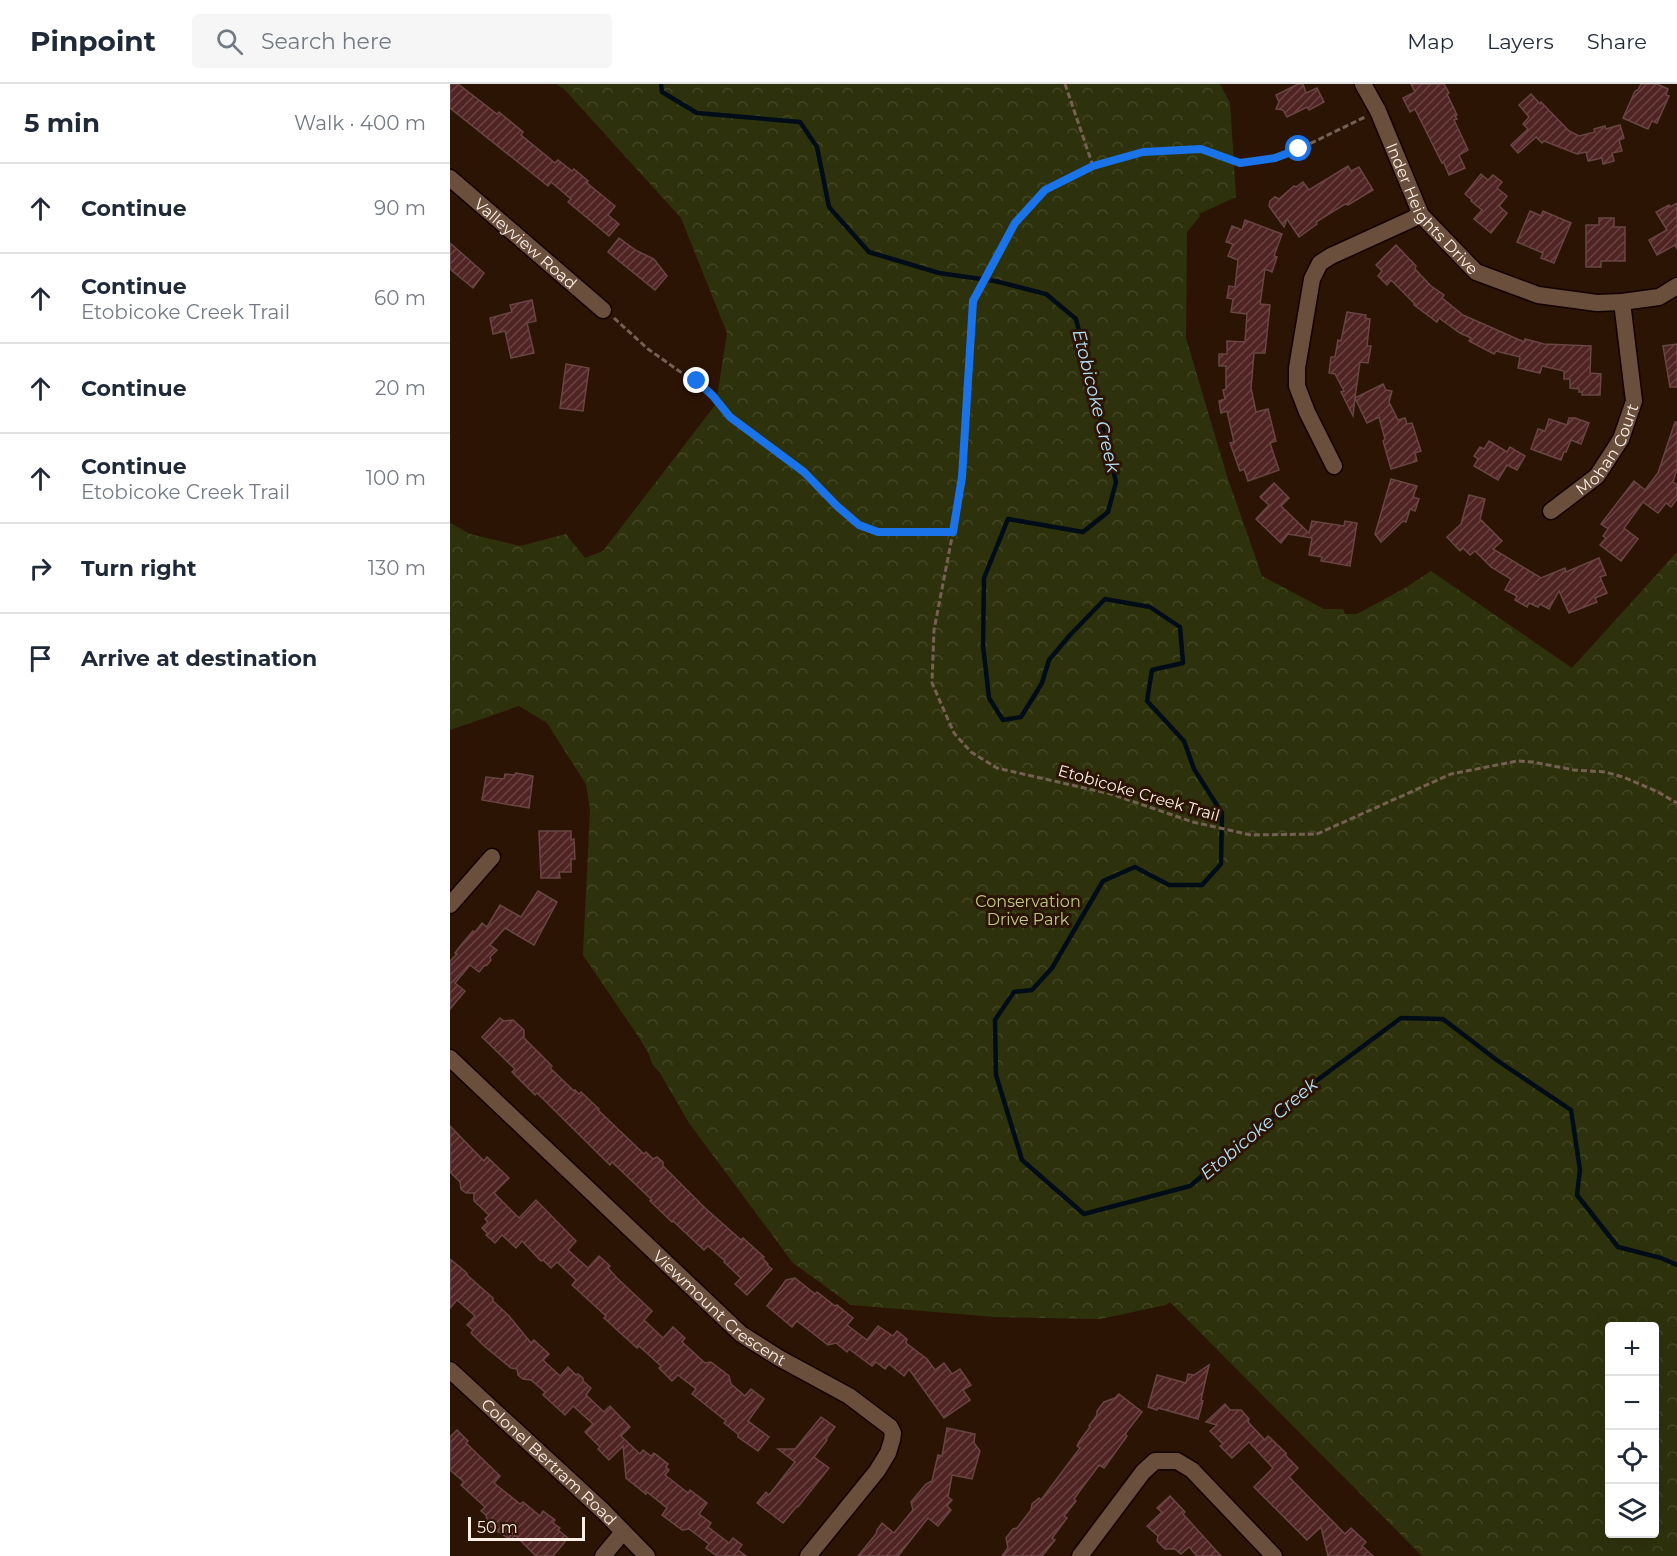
<!DOCTYPE html>
<html lang="en">
<head>
<meta charset="utf-8">
<style>
  :root { --surface:#fff; --page:#f6f6f7; --text:#1f2937; --muted:#747a83; --line:#e0e1e3 }
  body { margin:0; font-family:Montserrat,sans-serif; background:var(--page); color:var(--text) }
  .controls { position:absolute; right:18px; bottom:18px; display:grid; overflow:hidden; border-radius:6px; box-shadow:0 6px 24px #0002 }
  .controls button { width:54px; height:54px; display:grid; place-items:center; padding:0; border:0; border-bottom:2px solid var(--line); background:var(--surface); color:var(--text); font:30px sans-serif }
  .scale { position:absolute; left:18px; bottom:15px; width:117px; box-sizing:border-box; padding-left:6px; border:3px solid #fdeee6; border-top:0; font-size:16px; line-height:21px; white-space:nowrap; color:#fdeee6; -webkit-text-stroke:4px #2c1405; paint-order:stroke }
  .stop { position:absolute; width:18px; height:18px; margin:-14px; border:4px solid #1a73e8; border-radius:50%; background:#fff }
  .stop.end { background:#1a73e8; border-color:#fff; box-shadow:0 2px 6px #0008 }
  .list { margin:0; padding:0; list-style:none }
  h2 { display:flex; justify-content:space-between; align-items:center; height:78px; margin:0; padding:0 24px; font-size:26px }
  h2 small { font-size:20px; font-weight:400; color:var(--muted) }
  .list li { display:grid; grid-template-columns:39px 1fr auto; gap:18px; align-items:center; box-sizing:border-box; height:90px; padding:0 24px; border-top:2px solid var(--line) }
  .list b { display:block; font-size:22px; white-space:nowrap }
  .list p { margin:0; font-size:20px; white-space:nowrap; color:var(--muted) }
  .list em { font-size:20px; font-style:normal; color:var(--muted) }
  .icon { flex:none; width:33px; height:33px; fill:none; stroke:currentColor; stroke-width:2; stroke-linecap:round; stroke-linejoin:round }
  .map { position:relative; flex:none; width:1227px; height:1472px; overflow:hidden }
  header { display:flex; align-items:center; gap:36px; box-sizing:border-box; height:84px; padding:0 30px; background:var(--surface); border-bottom:2px solid var(--line) }
  header strong { font-size:28px }
  nav { display:flex; gap:33px; margin-inline-start:auto; font-size:21px }
  .search { width:420px; height:54px; background:var(--page); display:flex; align-items:center; gap:15px; box-sizing:border-box; padding:0 21px; border-radius:6px; color:var(--muted); font-size:22px }
  main { display:flex }
  aside { flex:1; background:var(--surface) }
  .map>svg:first-child { display:block }
  .forest { fill:url(#forest-crowns); fill-rule:evenodd }
  .lines { fill:none; stroke-linecap:round; stroke-linejoin:round }
  .stream { stroke:#000d18; stroke-width:4.5 }
  .building { fill:url(#building-hatch); stroke:#674643; stroke-width:1.5 }
  .minor-casing { stroke:#130100; stroke-width:19 }
  .path { stroke:#756054; stroke-width:3; stroke-dasharray:6 3; stroke-linecap:butt }
  .minor { stroke:#6b4f3d; stroke-width:16 }
  .route { stroke:#1a73e8; stroke-width:8 }
  .labels { text-anchor:middle; dominant-baseline:central; stroke-width:6; stroke-linejoin:round; paint-order:stroke }
  .street-label { font-size:16px; fill:#fdeee6; stroke:#2c1405 }
  .park-label { font-size:16px; fill:#bfca80; stroke:#2c1405 }
  .water-label { font-size:18px; font-style:italic; fill:#b3e1f9; stroke:#2c1405 }
</style>
</head>
<body>
<header>
<strong>Pinpoint</strong>
<div class="search"><svg class="icon" aria-label="search" viewBox="0 0 24 24"><circle cx="10" cy="10" r="6"/><path d="M15 15l6 6"/></svg>Search here</div>
<nav><a>Map</a><a>Layers</a><a>Share</a></nav>
</header>
<main>
<aside>
<h2>5 min<small>Walk · 400 m</small></h2>
<ul class="list">
<li><svg class="icon" aria-label="ahead" viewBox="0 0 24 24"><path d="M12 20V5M6 11l6-6 6 6"/></svg><div><b>Continue</b></div><em>90 m</em></li>
<li><svg class="icon" aria-label="ahead" viewBox="0 0 24 24"><path d="M12 20V5M6 11l6-6 6 6"/></svg><div><b>Continue</b><p>Etobicoke Creek Trail</p></div><em>60 m</em></li>
<li><svg class="icon" aria-label="ahead" viewBox="0 0 24 24"><path d="M12 20V5M6 11l6-6 6 6"/></svg><div><b>Continue</b></div><em>20 m</em></li>
<li><svg class="icon" aria-label="ahead" viewBox="0 0 24 24"><path d="M12 20V5M6 11l6-6 6 6"/></svg><div><b>Continue</b><p>Etobicoke Creek Trail</p></div><em>100 m</em></li>
<li><svg class="icon" aria-label="right" viewBox="0 0 24 24"><path d="M7 20v-9h11M14 6l5 5-5 5"/></svg><div><b>Turn right</b></div><em>130 m</em></li>
<li><svg class="icon" aria-label="arrive" viewBox="0 0 24 24"><path d="M6 21V4h12l-3 4 3 4H6"/></svg><div><b>Arrive at destination</b></div></li>
</ul>
</aside>
<div class="map">
<svg width="1227" height="1472" viewBox="0 0 1227 1472">
  <defs>
    <pattern id="forest-crowns" width="20" height="18" patternUnits="userSpaceOnUse" patternTransform="scale(1.5)"><rect width="20" height="18" fill="#2e320c"/><path d="M2 6a3 3 0 1 1 6 0M12 15a3 3 0 1 1 6 0" fill="none" stroke="#434624"/></pattern>
    <pattern id="building-hatch" width="6" height="6" patternUnits="userSpaceOnUse" patternTransform="scale(1.5)"><rect width="6" height="6" fill="#502423"/><path d="M-1 1l2-2M0 6l6-6M5 7l2-2" fill="none" stroke="#6a4443"/></pattern>
  </defs>
  <rect width="100%" height="100%" fill="#2c1405"/>
  <!-- forest -->
  <path class="forest" d="M106 0H770L780 19 786 113 749 130 750 132 737 148 736 254 777 392 812 492 874 525H893L895 530H907L955 504 981 487 1122 584 1227 468V1472H972L720 1218 716 1221 650 1235 545 1233 401 1221 343 1179 239 1039 210 989 202 980 199 970 190 955 133 871 140 725 136 700 97 639 69 622 0 646V439L20 450 70 462 116 450 135 474 153 467 266 320 277 249 231 134 114 5ZM1160 1242H1204V1450H1160Z"/>
  <g class="lines">
    <!-- stream -->
    <polyline class="stream" points="211,0 212,8 247,29 350,38 367,63 379,123 419,168 489,189 545,197 596,210 626,235 666,398 658,428 633,448 558,435 534,494 533,561 539,614 553,636 571,633 592,599 599,576 620,551 655,515 700,523 730,543 733,579 702,586 697,617 734,657 744,685 772,729 771,780 752,801 719,801 685,783 653,797 602,884 582,906 564,908 545,936 546,991 572,1076 634,1130 740,1102 862,1000 951,934 993,935 1048,977 1121,1026 1130,1086 1127,1111 1168,1163 1211,1174 1227,1181"/>
  </g>
  <!-- building -->
  <g class="building">
    <polygon points="0,0 8,0 47,30 49,28 73,48 71,51 105,79 108,76 122,87 124,85 138,97 137,99 165,122 158,131 169,140 159,152 118,118 121,115 101,98 98,102 0,24"/>
    <polygon points="848,0 853,0 856,9 867,4 874,18 859,26 857,23 837,33 833,26 826,25 829,18 826,11"/>
    <polygon points="961,0 994,0 999,9 997,10 1007,31 1005,32 1007,35 1004,36 1018,66 1009,71 1015,84 999,91 994,79 992,79 965,25 960,28 953,14 965,8"/>
    <polygon points="1191,0 1207,0 1218,5 1216,11 1219,12 1207,39 1202,37 1198,45 1173,34 1185,7 1188,6"/>
    <polygon points="1081,10 1090,20 1091,18 1119,47 1129,52 1145,48 1144,45 1155,42 1156,45 1170,41 1174,54 1169,56 1172,67 1162,69 1164,77 1153,80 1152,74 1138,77 1136,68 1127,70 1094,57 1092,59 1086,53 1068,69 1061,61 1078,45 1073,40 1079,33 1069,21"/>
    <polygon points="898,82 901,87 909,83 923,106 898,121 895,120 866,138 867,140 849,153 837,135 834,143 819,122 820,117 825,113 829,115 844,102 846,103 853,98 859,106"/>
    <polygon points="1031,90 1038,96 1043,91 1052,98 1047,104 1057,112 1049,122 1057,129 1041,149 1024,135 1032,126 1021,117 1022,116 1015,110"/>
    <polygon points="1227,119 1227,165 1225,161 1207,171 1199,156 1217,146 1206,128 1219,121 1220,123"/>
    <polygon points="1080,127 1091,132 1093,127 1121,139 1104,179 1091,174 1093,169 1067,158"/>
    <polygon points="1149,134 1164,134 1164,143 1175,143 1175,177 1151,177 1151,183 1136,183 1136,141 1149,141"/>
    <polygon points="795,136 832,150 824,172 827,173 822,188 815,185 810,220 820,221 815,269 804,269 801,304 806,328 818,325 826,357 820,359 829,386 798,397 794,385 790,387 780,359 784,358 777,327 771,329 769,317 775,315 773,306 776,305 776,282 769,282 769,270 777,270 777,257 795,258 797,230 781,228 783,215 777,214 779,202 785,203 788,176 778,172 783,160 776,158 782,142 792,146"/>
    <polygon points="169,154 187,167 204,175 217,192 205,206 158,168"/>
    <polygon points="0,159 34,189 23,204 0,185"/>
    <polygon points="946,161 966,182 965,185 981,202 994,211 992,214 1013,231 1074,258 1075,255 1094,260 1141,262 1140,289 1151,290 1150,311 1132,311 1132,308 1129,308 1129,305 1120,304 1120,295 1114,295 1114,287 1092,282 1090,289 1068,284 1070,273 1046,267 1044,270 1019,257 1021,254 1010,249 989,234 987,238 964,221 965,220 941,196 937,201 928,192 932,187 926,181"/>
    <polygon points="82,216 86,237 77,239 84,269 61,274 55,247 43,250 40,234 62,228 60,221"/>
    <polygon points="897,228 916,231 915,234 920,235 917,262 921,262 918,279 910,278 905,314 933,300 936,306 942,307 939,318 948,336 955,334 957,340 962,339 971,367 965,369 967,377 941,385 933,357 935,355 929,333 917,339 905,314 903,332 891,308 894,307 885,290 879,289 881,273 885,273 888,256 891,257"/>
    <polygon points="1227,260 1227,303 1220,303 1213,262"/>
    <polygon points="116,280 139,284 133,327 110,324"/>
    <polygon points="1119,334 1125,334 1139,339 1131,360 1121,356 1116,368 1114,368 1111,376 1081,365 1088,345 1095,347 1099,335 1117,341"/>
    <polygon points="1225,338 1227,338 1227,385 1223,398 1227,401 1227,415 1221,423 1216,419 1208,429 1193,418 1174,444 1188,455 1171,477 1150,461 1156,454 1153,452 1158,445 1151,440 1184,397 1195,406 1208,389"/>
    <polygon points="1039,357 1057,368 1060,363 1075,372 1067,386 1057,381 1048,396 1024,382 1028,375 1024,372 1030,363 1034,365"/>
    <polygon points="941,395 967,402 963,413 969,415 965,427 960,425 956,438 953,437 931,458 925,450"/>
    <polygon points="824,399 839,414 831,422 859,449 862,437 894,442 895,437 907,439 900,482 871,477 872,473 859,471 862,454 838,450 831,459 806,435 819,421 810,413"/>
    <polygon points="1019,411 1035,415 1030,435 1052,457 1043,465 1091,494 1115,484 1116,488 1149,474 1156,491 1150,493 1157,509 1145,514 1147,518 1119,529 1109,507 1099,525 1090,520 1088,523 1079,519 1077,523 1065,516 1067,512 1055,506 1061,495 1041,483 1025,467 1020,471 1013,464 1010,467 997,453 1011,440"/>
    <polygon points="66,689 83,692 79,724 32,716 36,693 54,695 55,690 64,691"/>
    <polygon points="89,747 121,747 121,756 124,755 125,775 121,775 121,788 109,788 110,794 91,794"/>
    <polygon points="88,807 107,818 84,861 55,844 40,861 47,866 40,873 41,876 37,881 34,882 29,888 20,881 5,899 15,907 0,925 0,877 7,870 5,869 11,861 23,847 25,848 32,839 37,843 50,821 71,833"/>
    <polygon points="50,934 54,937 63,936 74,946 74,954 102,982 100,984 124,1007 125,1006 129,1010 131,1008 149,1025 148,1026 194,1070 196,1068 203,1075 207,1073 213,1078 213,1082 255,1124 291,1156 293,1154 314,1173 313,1175 318,1180 317,1181 322,1185 297,1211 285,1200 291,1194 274,1178 275,1177 258,1162 254,1166 223,1137 222,1138 200,1117 202,1116 162,1078 160,1081 87,1009 85,1011 62,988 65,985 32,953"/>
    <polygon points="0,1042 34,1077 37,1073 59,1094 44,1109 69,1134 86,1116 126,1157 118,1166 138,1184 149,1172 160,1182 158,1184 167,1194 202,1227 194,1236 213,1254 223,1243 235,1254 232,1258 255,1279 261,1278 279,1292 281,1300 295,1312 301,1305 314,1315 298,1337 319,1353 308,1367 288,1353 288,1350 274,1339 276,1337 242,1310 246,1305 228,1291 222,1297 209,1284 211,1282 189,1262 187,1264 154,1234 156,1232 122,1201 126,1196 107,1178 101,1184 93,1176 91,1177 72,1157 66,1164 52,1151 45,1159 36,1151 38,1150 32,1144 38,1138 35,1135 39,1131 24,1117 24,1109 16,1109 11,1105 10,1098 0,1088"/>
    <polygon points="0,1175 17,1189 17,1191 43,1214 43,1217 59,1232 81,1259 84,1256 99,1270 93,1276 110,1292 118,1283 126,1291 128,1290 133,1294 133,1297 141,1304 136,1311 154,1328 160,1322 180,1343 171,1352 190,1370 193,1366 201,1372 204,1369 218,1380 216,1383 219,1386 215,1391 238,1409 240,1406 257,1419 249,1430 261,1439 258,1443 279,1459 283,1454 292,1461 288,1466 296,1472 267,1472 256,1464 259,1460 239,1445 232,1446 212,1431 217,1424 197,1408 196,1410 176,1394 173,1362 159,1376 148,1365 150,1363 135,1348 143,1340 123,1322 115,1331 93,1311 95,1308 81,1296 73,1295 68,1291 67,1285 61,1284 33,1261 21,1249 23,1246 17,1241 25,1232 7,1216 0,1224"/>
    <polygon points="345,1194 365,1210 367,1208 385,1222 387,1221 403,1234 397,1241 417,1256 428,1242 443,1252 447,1247 457,1255 456,1259 477,1275 485,1286 494,1279 502,1290 510,1285 521,1301 513,1306 520,1316 494,1334 459,1285 454,1292 439,1280 435,1285 426,1278 422,1282 399,1265 397,1268 386,1259 378,1261 347,1237 342,1243 317,1222 336,1196"/>
    <polygon points="759,1281 751,1316 753,1317 748,1335 708,1324 707,1326 698,1323 707,1291 736,1299 738,1290 744,1291"/>
    <polygon points="669,1310 692,1328 675,1350 677,1352 654,1384 649,1381 629,1408 624,1415 626,1417 614,1432 617,1434 602,1454 605,1456 592,1472 552,1472 558,1464 556,1454 563,1445 567,1444 581,1426 582,1420 589,1414 591,1416 630,1364 627,1362 629,1358 640,1343 639,1342 647,1331 647,1327 654,1318 665,1314"/>
    <polygon points="775,1320 780,1326 791,1326 799,1335 798,1338 815,1356 818,1352 836,1369 836,1372 848,1384 839,1393 895,1450 901,1444 916,1458 912,1462 923,1472 878,1472 871,1443 857,1456 804,1403 823,1384 799,1358 782,1374 770,1362 773,1360 760,1347 767,1341 756,1338"/>
    <polygon points="371,1333 385,1343 376,1355 377,1356 364,1373 379,1384 348,1423 347,1422 333,1439 307,1419 316,1408 319,1411 345,1378 328,1365 345,1365"/>
    <polygon points="497,1344 525,1350 524,1359 530,1367 522,1395 502,1391 498,1413 502,1416 497,1422 501,1426 488,1442 478,1434 448,1472 408,1472 426,1450 427,1446 432,1439 444,1449 463,1426 461,1418 476,1400 482,1397 488,1371 492,1372"/>
    <polygon points="7,1346 18,1357 16,1359 50,1392 44,1399 70,1420 73,1418 90,1432 93,1427 105,1436 103,1439 110,1444 108,1446 118,1454 103,1472 86,1472 65,1451 61,1456 38,1441 36,1431 31,1427 35,1423 11,1401 14,1398 0,1386 0,1353"/>
    <polygon points="720,1412 735,1428 733,1430 771,1472 747,1472 739,1463 731,1470 725,1465 715,1465 707,1457 708,1452 697,1442 712,1428 707,1424"/>
  </g>
  <g class="lines">
    <defs>
      <g id="minor">
        <path id="s1" d="M913 0 928 27 971 131 1026 188 1088 211 1147 219 1172 218 1209 213 1227 202"/>
        <path id="s2" d="M0 94 153 226"/>
        <polyline points="884,382 857,328 847,302 847,284 862,195 870,179 881,172 971,131"/>
        <path id="s3" d="M1101 427 1147 392 1171 355 1184 317 1172 218"/>
        <polyline points="0,821 42,773"/>
        <path id="s4" d="M0 974 291 1250 329 1274 399 1312 440 1343 443 1349 442 1356 438 1369 427 1387 358 1472"/>
        <path id="s5" d="M0 1286 153 1427 197 1472"/>
        <polyline points="153,1472 173,1448"/>
        <polyline points="630,1472 693,1388 705,1377 727,1377 742,1386 824,1472"/>
      </g>
    </defs>
    <!-- minor casing -->
    <use href="#minor" class="minor-casing"/>
    <!-- path -->
    <g class="path">
      <polyline points="615,0 643,82 595,106 565,139 523,217 512,393 503,448 484,546 482,599 504,649 521,668 547,684 661,710 743,738 801,751 867,750 1001,690 1067,677 1083,678 1124,686 1155,688 1173,693 1206,707 1227,719"/>
      <polyline points="643,82 693,68 751,65 791,79 825,74 849,65 915,33"/>
      <polyline points="164,234 198,265 229,287 247,297 263,312 280,333 354,388 387,422 409,441 428,448 503,448"/>
    </g>
    <!-- minor -->
    <use href="#minor" class="minor"/>
  </g>
  <g class="lines">
    <!-- route -->
    <polyline class="route" points="247,297 263,312 280,333 354,388 387,422 409,441 428,448 503,448 512,393 523,217 565,139 595,106 643,82 693,68 751,65 790,79 825,74 849,65"/>
  </g>
  <g class="labels">
    <!-- street labels -->
    <g class="street-label">
      <text stroke="none"><textPath href="#s1" startOffset="144">Inder Heights Drive</textPath></text>
      <text stroke="none"><textPath href="#s2" startOffset="100">Valleyview Road</textPath></text>
      <text stroke="none"><textPath href="#s3" startOffset="86">Mohan Court</textPath></text>
      <text transform="translate(689 709) rotate(16)">Etobicoke Creek Trail</text>
      <text stroke="none"><textPath href="#s4" startOffset="368">Viewmount Crescent</textPath></text>
      <text stroke="none"><textPath href="#s5" startOffset="135">Colonel Bertram Road</textPath></text>
    </g>
    <!-- park labels -->
    <g class="park-label">
      <text x="578" y="817">Conservation<tspan x="578" dy="18">Drive Park</tspan></text>
    </g>
    <!-- water labels -->
    <g class="water-label">
      <text transform="translate(646 317) rotate(76)">Etobicoke Creek</text>
      <text transform="translate(809 1045) rotate(-40)">Etobicoke Creek</text>
    </g>
  </g>
</svg>
<div class="controls">
<button>+</button>
<button>−</button>
<button><svg class="icon" aria-label="locate" viewBox="0 0 24 24"><circle cx="12" cy="12" r="6"/><path d="M12 2v4M12 18v4M2 12h4M18 12h4"/></svg></button>
<button><svg class="icon" aria-label="layers" viewBox="0 0 24 24"><path d="M12 4l9 5-9 5-9-5zM3 14l9 5 9-5"/></svg></button>
</div>
<div class="scale">50 m</div>
<div class="stop" style="left:849px;top:65px"></div>
<div class="stop end" style="left:247px;top:297px"></div>
</div>
</main>
</body>
</html>
